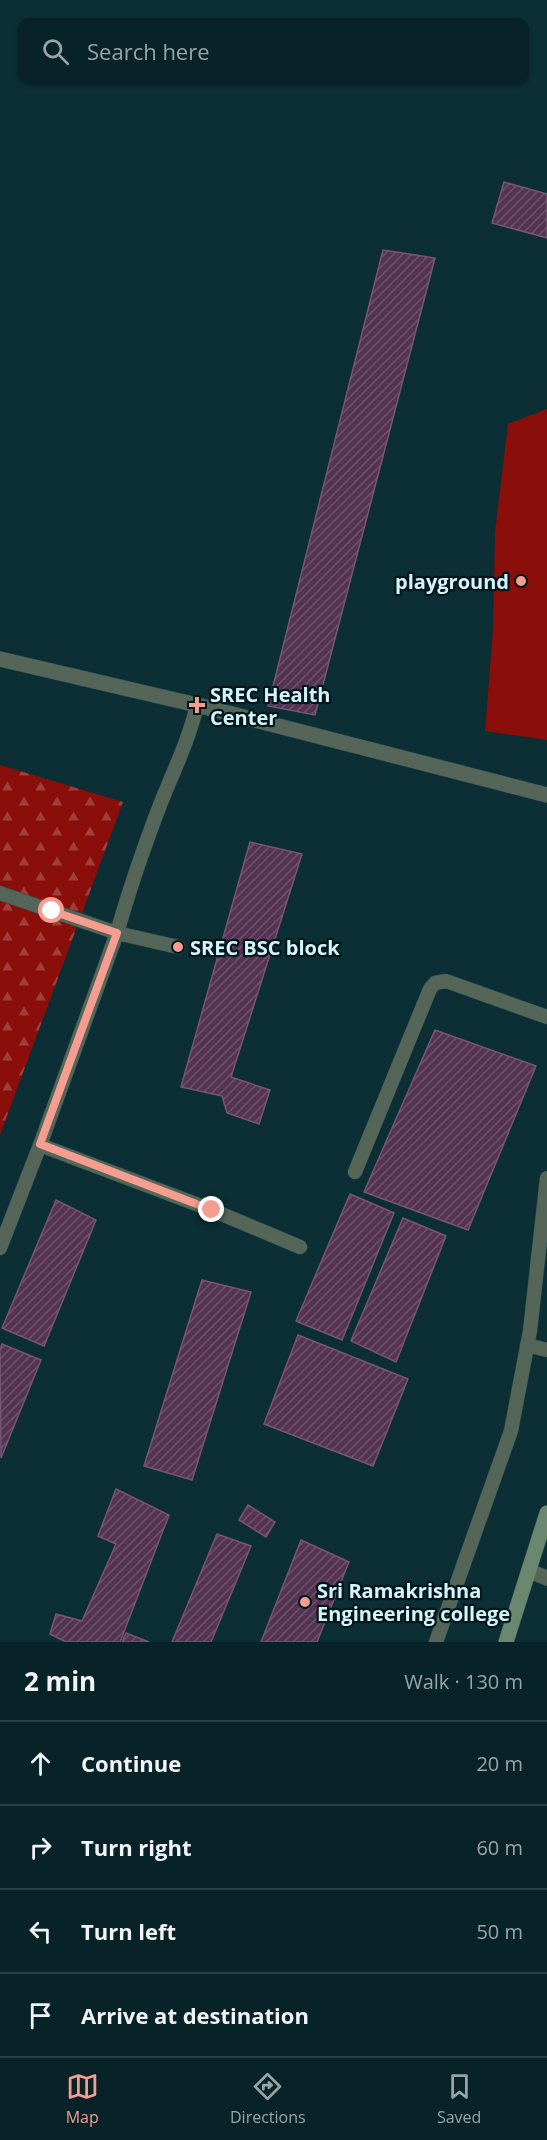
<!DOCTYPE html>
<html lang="en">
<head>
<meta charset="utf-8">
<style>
  :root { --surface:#082328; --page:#112b30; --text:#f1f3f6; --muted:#98a4a8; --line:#294045; --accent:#f59d90 }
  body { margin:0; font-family:"Open Sans",sans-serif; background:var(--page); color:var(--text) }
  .stop { position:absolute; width:18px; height:18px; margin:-14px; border:4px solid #f59d90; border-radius:50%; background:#fff }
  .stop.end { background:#f59d90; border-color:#fff; box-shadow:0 2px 6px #0008 }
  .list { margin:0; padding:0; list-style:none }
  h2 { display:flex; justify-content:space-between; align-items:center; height:78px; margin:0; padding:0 24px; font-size:26px }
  h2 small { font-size:20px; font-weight:400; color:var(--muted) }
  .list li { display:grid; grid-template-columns:39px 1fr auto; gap:18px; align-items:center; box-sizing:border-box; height:84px; padding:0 24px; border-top:2px solid var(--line) }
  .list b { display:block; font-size:22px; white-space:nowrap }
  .list em { font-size:20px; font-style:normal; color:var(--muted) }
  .icon { flex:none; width:33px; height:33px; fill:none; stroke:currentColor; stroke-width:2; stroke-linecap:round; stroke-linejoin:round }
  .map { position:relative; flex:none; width:547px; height:1642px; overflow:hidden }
  .search { position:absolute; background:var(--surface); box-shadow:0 2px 4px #0004; left:18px; right:18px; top:18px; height:66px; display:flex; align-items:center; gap:15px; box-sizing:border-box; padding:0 21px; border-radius:12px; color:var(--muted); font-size:22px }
  .sheet { height:414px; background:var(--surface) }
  nav { display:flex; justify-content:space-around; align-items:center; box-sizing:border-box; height:84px; border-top:2px solid var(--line); background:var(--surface); font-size:16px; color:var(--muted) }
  nav a { display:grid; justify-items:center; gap:3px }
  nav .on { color:var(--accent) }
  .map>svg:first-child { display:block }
  .forest { fill:url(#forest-firs) }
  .pitch { fill:#8a0e0a }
  .building { fill:url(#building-hatch); stroke:#785475; stroke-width:1.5 }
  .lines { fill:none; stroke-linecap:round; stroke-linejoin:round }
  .lane-casing { stroke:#274b50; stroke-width:15 }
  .street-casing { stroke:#274b50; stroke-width:16 }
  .secondary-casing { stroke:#274b50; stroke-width:16 }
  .lane { stroke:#556557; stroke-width:14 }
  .street { stroke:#556557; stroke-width:15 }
  .secondary { stroke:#6c8770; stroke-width:15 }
  .route { stroke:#f59d90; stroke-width:8 }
  .poi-dot { fill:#f59d90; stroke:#00161a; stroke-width:2 }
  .labels { text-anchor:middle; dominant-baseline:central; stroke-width:4.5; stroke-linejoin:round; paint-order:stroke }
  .poi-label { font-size:20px; font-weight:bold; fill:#d4f4f9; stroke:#00161a; text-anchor:start }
</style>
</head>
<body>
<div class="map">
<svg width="547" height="1642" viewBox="0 0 547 1642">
  <defs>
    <pattern id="forest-firs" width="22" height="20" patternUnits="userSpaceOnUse" patternTransform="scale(1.5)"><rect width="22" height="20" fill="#8a0e0a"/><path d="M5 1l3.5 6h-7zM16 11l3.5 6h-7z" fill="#9f3e3b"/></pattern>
    <pattern id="building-hatch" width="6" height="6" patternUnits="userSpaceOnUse" patternTransform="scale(1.5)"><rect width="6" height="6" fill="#553453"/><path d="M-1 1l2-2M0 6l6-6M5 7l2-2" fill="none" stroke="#6d526c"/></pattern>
  </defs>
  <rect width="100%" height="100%" fill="#0b2f35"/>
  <!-- forest -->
  <polygon class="forest" points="0,765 123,802 0,1135"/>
  <!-- pitch -->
  <polygon class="pitch" points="547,409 547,740 485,731 493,629 495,532 508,424"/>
  <!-- building -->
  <g class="building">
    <polygon points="504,182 547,194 547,238 492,223"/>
    <polygon points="383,250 435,258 315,715 268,706"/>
    <polygon points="250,842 302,854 231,1077 270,1090 259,1124 227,1113 222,1096 181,1087"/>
    <polygon points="435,1030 536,1066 468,1230 364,1192"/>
    <polygon points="350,1194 394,1213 342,1340 296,1321"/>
    <polygon points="56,1200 96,1220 44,1346 2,1328"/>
    <polygon points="403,1218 446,1236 396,1362 351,1341"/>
    <polygon points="202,1280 251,1292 192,1480 144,1466"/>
    <polygon points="298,1335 408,1379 373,1466 264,1424"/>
    <polygon points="2,1344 41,1360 1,1458 0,1350"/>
    <polygon points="116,1489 169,1515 120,1642 66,1642 50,1634 56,1614 82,1621 116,1544 98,1536"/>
    <polygon points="248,1505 275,1522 266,1537 239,1520"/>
    <polygon points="217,1534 251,1546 211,1642 172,1642"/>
    <polygon points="301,1540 349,1562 317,1642 261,1642"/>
    <polygon points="126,1633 149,1642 122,1642"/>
  </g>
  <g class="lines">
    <defs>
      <g id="lane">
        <polyline points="0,893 117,933 178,947"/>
        <polyline points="40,1145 212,1210 300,1247"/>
        <polyline points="355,1172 430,989 435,983 446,981 547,1017"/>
        <path d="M0 1248 40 1145 117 933C129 890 144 847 160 805 173 772 189 740 197 705"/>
        <polyline points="527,1345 547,1350"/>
        <polyline points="436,1642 511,1431 530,1331 547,1178"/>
      </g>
      <g id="street">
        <polyline points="0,659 197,705 547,795"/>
        <polyline points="529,1571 547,1578"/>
      </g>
      <polyline id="secondary" points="506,1642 547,1513"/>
    </defs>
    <!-- lane casing -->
    <use href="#lane" class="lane-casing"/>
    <!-- street casing -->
    <use href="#street" class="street-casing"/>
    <!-- secondary casing -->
    <use href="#secondary" class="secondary-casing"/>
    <!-- lane -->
    <use href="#lane" class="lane"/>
    <!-- street -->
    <use href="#street" class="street"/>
    <!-- secondary -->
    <use href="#secondary" class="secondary"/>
  </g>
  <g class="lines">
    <!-- route -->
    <polyline class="route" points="52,911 117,933 40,1144 212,1210"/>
  </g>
  <!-- markers -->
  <g class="poi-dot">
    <circle cx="521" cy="581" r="6"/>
    <path d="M194 696h6v6h6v6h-6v6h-6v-6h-6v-6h6z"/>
    <circle cx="178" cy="947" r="6"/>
    <circle cx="305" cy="1602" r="6"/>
  </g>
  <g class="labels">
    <!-- poi labels -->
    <g class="poi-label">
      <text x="509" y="581" text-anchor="end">playground</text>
      <text x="210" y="694">SREC Health<tspan x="210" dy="23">Center</tspan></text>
      <text x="190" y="947">SREC BSC block</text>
      <text x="317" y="1590">Sri Ramakrishna<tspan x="317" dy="23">Engineering college</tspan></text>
    </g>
  </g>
</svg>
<div class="stop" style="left:52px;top:911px"></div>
<div class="stop end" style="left:212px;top:1210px"></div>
<div class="search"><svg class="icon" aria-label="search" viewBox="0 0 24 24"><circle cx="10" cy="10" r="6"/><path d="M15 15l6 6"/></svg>Search here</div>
</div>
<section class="sheet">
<h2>2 min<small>Walk · 130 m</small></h2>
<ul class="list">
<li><svg class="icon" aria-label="ahead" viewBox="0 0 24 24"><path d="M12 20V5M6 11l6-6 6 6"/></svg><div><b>Continue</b></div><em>20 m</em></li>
<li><svg class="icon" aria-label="right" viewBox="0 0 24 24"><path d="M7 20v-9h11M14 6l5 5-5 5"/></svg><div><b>Turn right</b></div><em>60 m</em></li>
<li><svg class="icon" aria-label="left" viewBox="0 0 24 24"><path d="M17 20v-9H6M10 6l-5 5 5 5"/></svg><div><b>Turn left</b></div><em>50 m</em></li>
<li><svg class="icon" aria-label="arrive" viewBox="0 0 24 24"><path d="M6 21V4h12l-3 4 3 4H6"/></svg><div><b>Arrive at destination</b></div></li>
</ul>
</section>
<nav>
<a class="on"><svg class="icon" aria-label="map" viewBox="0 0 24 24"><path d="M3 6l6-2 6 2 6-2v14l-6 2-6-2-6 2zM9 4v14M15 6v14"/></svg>Map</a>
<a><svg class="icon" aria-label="directions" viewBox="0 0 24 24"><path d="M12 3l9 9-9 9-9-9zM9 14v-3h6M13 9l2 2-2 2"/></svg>Directions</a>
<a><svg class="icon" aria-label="saved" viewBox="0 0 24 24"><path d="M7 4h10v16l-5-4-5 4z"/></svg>Saved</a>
</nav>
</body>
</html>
